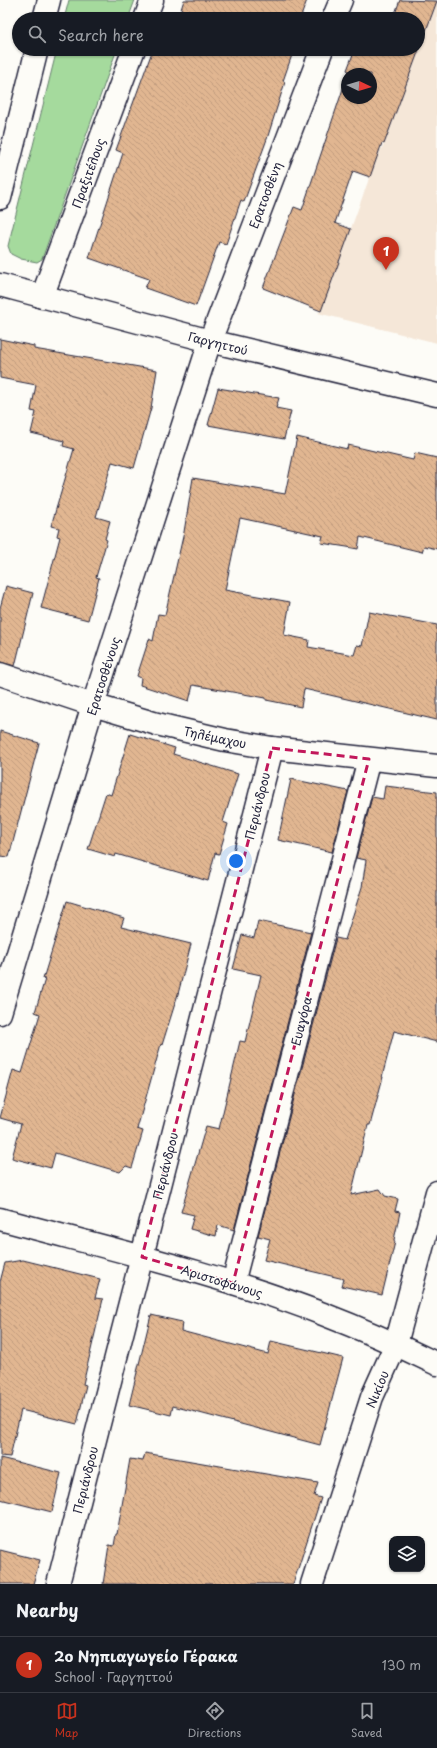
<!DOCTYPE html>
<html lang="en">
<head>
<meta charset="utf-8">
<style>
  :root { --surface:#171b24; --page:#242831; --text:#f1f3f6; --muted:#9ea1a6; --line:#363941; --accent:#c8321e }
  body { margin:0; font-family:"Playpen Sans",sans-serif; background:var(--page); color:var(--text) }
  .controls { position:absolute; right:12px; bottom:12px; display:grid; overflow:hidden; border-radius:8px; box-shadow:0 1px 3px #0004 }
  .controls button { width:36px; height:36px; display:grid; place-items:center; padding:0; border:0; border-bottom:1px solid var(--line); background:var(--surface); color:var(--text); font:20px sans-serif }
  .compass { position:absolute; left:341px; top:68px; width:36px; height:36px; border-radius:50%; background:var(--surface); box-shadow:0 1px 3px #0004; rotate:94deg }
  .you { position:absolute; left:236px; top:861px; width:14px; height:14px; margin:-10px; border:3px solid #fff; border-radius:50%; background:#1a73e8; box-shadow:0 0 0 6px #1a73e833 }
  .badge { display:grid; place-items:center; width:26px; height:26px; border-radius:50%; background:var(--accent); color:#fff; font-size:13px; font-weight:700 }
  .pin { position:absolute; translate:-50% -33px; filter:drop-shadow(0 1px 2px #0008) }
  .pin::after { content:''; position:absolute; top:21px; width:14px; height:12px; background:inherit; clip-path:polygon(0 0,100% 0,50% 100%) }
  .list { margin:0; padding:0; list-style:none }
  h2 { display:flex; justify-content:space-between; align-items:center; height:52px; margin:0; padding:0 16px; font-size:17px }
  h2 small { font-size:13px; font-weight:400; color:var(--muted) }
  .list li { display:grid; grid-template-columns:26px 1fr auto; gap:12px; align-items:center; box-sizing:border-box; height:56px; padding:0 16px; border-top:1px solid var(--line) }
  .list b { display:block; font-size:15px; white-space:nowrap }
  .list p { margin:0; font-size:13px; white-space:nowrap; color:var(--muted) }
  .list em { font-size:13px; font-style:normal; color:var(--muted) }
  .icon { flex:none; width:22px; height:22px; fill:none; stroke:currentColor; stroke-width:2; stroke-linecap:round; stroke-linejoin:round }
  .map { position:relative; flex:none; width:437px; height:1584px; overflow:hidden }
  .search { position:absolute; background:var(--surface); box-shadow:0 1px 3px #0004; left:12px; right:12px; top:12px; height:44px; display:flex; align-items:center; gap:10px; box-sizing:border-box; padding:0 14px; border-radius:22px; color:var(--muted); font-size:15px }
  .sheet { height:108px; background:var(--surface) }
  nav { display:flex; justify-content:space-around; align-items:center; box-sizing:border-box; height:56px; border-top:1px solid var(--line); background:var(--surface); font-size:11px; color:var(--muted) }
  nav a { display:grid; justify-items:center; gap:2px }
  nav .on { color:var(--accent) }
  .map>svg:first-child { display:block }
  .built { fill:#f5e7d8 }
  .green { fill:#a5da9d; stroke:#647e6c }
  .building { fill:url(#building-back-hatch); stroke:#22223b }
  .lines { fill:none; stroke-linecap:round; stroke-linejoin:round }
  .street-casing { stroke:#22223b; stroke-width:25 }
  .secondary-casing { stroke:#22223b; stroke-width:25 }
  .street { stroke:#fdfcf7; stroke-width:22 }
  .secondary { stroke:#fdfcf7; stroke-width:22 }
  .marked { fill:none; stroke:#c2185b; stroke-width:3; stroke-dasharray:8 5; stroke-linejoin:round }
  .labels { text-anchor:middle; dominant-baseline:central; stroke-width:3; stroke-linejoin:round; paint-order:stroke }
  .street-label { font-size:12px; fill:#22223b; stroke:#fdfcf7 }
</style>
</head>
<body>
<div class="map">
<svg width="437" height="1584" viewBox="0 0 437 1584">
  <defs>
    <pattern id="building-back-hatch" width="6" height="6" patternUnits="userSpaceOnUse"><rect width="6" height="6" fill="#e1b691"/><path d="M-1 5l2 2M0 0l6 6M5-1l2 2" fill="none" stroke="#c19c7e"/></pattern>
  </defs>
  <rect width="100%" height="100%" fill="#fdfcf7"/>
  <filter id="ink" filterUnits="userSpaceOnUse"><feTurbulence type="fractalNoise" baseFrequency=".025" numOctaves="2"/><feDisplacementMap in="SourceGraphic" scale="8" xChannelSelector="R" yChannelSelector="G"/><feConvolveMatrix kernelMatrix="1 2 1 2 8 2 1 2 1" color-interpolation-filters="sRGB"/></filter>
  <g filter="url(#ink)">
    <!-- built -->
    <polygon class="built" points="437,1 437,343 318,313 321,311 378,154 384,144"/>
    <!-- green -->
    <g class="green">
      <polygon points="69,0 135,0 128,19 64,19"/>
      <polygon points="57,49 117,49 42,259 37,262 21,259 11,254 8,246"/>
    </g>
    <!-- building -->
    <g class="building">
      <polygon points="184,0 307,0 300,19 178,19"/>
      <polygon points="400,0 437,1 384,144 382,143 370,177 353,171 335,223 351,229 321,311 263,288 294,207 302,210 347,77 347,98 371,98 371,74 348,74 349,71 347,70 355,49 418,49 418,19 393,19"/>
      <polygon points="153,49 294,49 283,81 285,82 267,139 244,202 241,200 226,244 219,242 196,306 145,288 149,279 89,258 123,153 116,150"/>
      <polygon points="0,339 34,346 34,349 157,370 151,408 134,468 112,462 96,517 110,521 105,539 107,540 96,577 99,578 88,620 41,608 60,537 57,536 59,528 51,526 74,449 63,446 64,441 31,433 36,412 31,411 36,385 0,378"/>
      <polygon points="218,388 279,398 276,408 291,411 284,439 208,425"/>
      <polygon points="297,437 347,449 348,445 413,460 415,453 437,458 437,549 424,546 422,552 360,537 358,549 347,547 321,543 323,536 240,518 225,590 290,602 284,635 309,640 308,647 354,655 357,645 362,646 369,612 437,625 437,720 304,689 301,707 266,700 266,698 193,685 189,701 140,685 141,678 137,676 149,639 153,641 158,614 165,615 184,532 193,478 285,494"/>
      <polygon points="6,586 33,593 15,666 0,662 0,608"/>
      <polygon points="0,731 39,743 9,857 0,856"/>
      <polygon points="130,734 175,748 173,754 238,774 223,822 228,824 219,854 215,853 208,881 116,854 115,857 88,849 106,793 111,795"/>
      <polygon points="291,779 348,791 332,852 278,840"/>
      <polygon points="385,786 437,792 437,1042 394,1031 382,1077 383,1077 370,1125 368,1125 351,1195 380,1189 385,1196 398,1199 395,1211 400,1212 394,1240 395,1242 382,1295 342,1286 344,1279 264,1260 270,1239 258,1236 336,938 345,940 362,887 366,860 356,858 372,797 383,799"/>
      <polygon points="67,901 124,918 121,927 191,944 178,994 162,1045 161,1044 137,1129 143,1131 132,1168 126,1166 120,1172 55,1153 51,1168 12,1158 21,1124 0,1118 13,1070 22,1073 40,1014 35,1012 45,979 43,979"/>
      <polygon points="258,921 311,932 234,1230 218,1225 216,1236 190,1229 194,1215 181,1212 206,1126 219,1129 240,1041 245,1042 261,975 233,969 242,935 254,938"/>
      <polygon points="23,1260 100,1279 95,1298 103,1299 83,1384 86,1385 77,1424 21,1410 10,1457 0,1456 0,1282 5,1263"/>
      <polygon points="151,1315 182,1322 181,1331 268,1354 271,1341 343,1358 320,1445 173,1406 171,1415 129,1405"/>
      <polygon points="145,1453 318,1483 314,1496 321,1498 293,1584 103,1584 109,1545 114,1546 116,1534 117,1534 130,1459 143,1461"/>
      <polygon points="0,1458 61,1473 52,1512 0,1499"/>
      <polygon points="0,1550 40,1560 33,1584 0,1584"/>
    </g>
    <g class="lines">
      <defs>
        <g id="street">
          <polyline points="44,19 49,0"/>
          <polyline points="145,19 152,0"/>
          <polyline points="333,19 341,0"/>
          <polyline points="0,198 37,49"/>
          <polyline points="42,297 134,49"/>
          <polyline points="0,674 93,705 157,724 225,740 272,748 437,766"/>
          <polyline points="0,1013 93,705 210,341 322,49"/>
          <path d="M0 1219C107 1248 220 1274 323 1314 362 1329 400 1346 437 1364"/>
          <polyline points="233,1283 369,759"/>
          <polyline points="58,1584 272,748"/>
          <polyline points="312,1584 372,1397 396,1344 437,1192"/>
        </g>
        <polyline id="secondary" points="0,285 210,341 437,395"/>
      </defs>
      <!-- street casing -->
      <use href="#street" class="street-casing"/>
      <!-- secondary casing -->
      <use href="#secondary" class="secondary-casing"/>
      <!-- street -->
      <use href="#street" class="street"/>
      <!-- secondary -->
      <use href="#secondary" class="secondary"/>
    </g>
  </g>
  <!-- marked area -->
  <path class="marked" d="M272 748 369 759 233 1283 142 1257Z"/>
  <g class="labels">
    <!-- street labels -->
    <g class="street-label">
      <text transform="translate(88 173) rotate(-70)">Πραξιτέλους</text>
      <text transform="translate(265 195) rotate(-69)">Ερατοσθένη</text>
      <text transform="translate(218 343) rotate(14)">Γαργηττού</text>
      <text transform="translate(103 676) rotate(-72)">Ερατοσθένους</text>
      <text transform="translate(215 737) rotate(12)">Τηλέμαχου</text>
      <text transform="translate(257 806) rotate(-76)">Περιάνδρου</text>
      <text transform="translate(301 1021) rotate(-76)">Ευαγόρα</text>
      <text transform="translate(165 1166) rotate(-76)">Περιάνδρου</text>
      <text transform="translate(222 1281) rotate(17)">Αριστοφάνους</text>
      <text transform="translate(377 1389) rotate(-67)">Νικίου</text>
      <text transform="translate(85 1480) rotate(-76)">Περιάνδρου</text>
    </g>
  </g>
</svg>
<div class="controls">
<button><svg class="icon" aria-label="layers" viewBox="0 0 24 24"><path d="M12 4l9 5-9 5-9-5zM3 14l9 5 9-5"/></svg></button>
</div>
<svg class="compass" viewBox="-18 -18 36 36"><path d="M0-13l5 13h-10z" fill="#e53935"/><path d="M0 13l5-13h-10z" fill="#9ea1a6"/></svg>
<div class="you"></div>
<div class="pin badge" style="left:386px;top:270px">1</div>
<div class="search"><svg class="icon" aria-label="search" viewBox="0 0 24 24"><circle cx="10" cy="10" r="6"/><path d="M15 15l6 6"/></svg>Search here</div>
</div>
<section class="sheet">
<h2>Nearby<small></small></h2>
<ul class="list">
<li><span class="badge">1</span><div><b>2ο Νηπιαγωγείο Γέρακα</b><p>School · Γαργηττού</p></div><em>130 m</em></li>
</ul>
</section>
<nav>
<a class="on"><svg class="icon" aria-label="map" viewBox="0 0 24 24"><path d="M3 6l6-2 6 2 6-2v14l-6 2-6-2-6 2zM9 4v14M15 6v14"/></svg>Map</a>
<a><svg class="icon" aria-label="directions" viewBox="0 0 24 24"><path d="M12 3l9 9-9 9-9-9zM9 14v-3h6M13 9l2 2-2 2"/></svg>Directions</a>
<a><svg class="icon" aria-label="saved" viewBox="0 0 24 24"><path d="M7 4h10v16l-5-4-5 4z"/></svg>Saved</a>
</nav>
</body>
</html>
